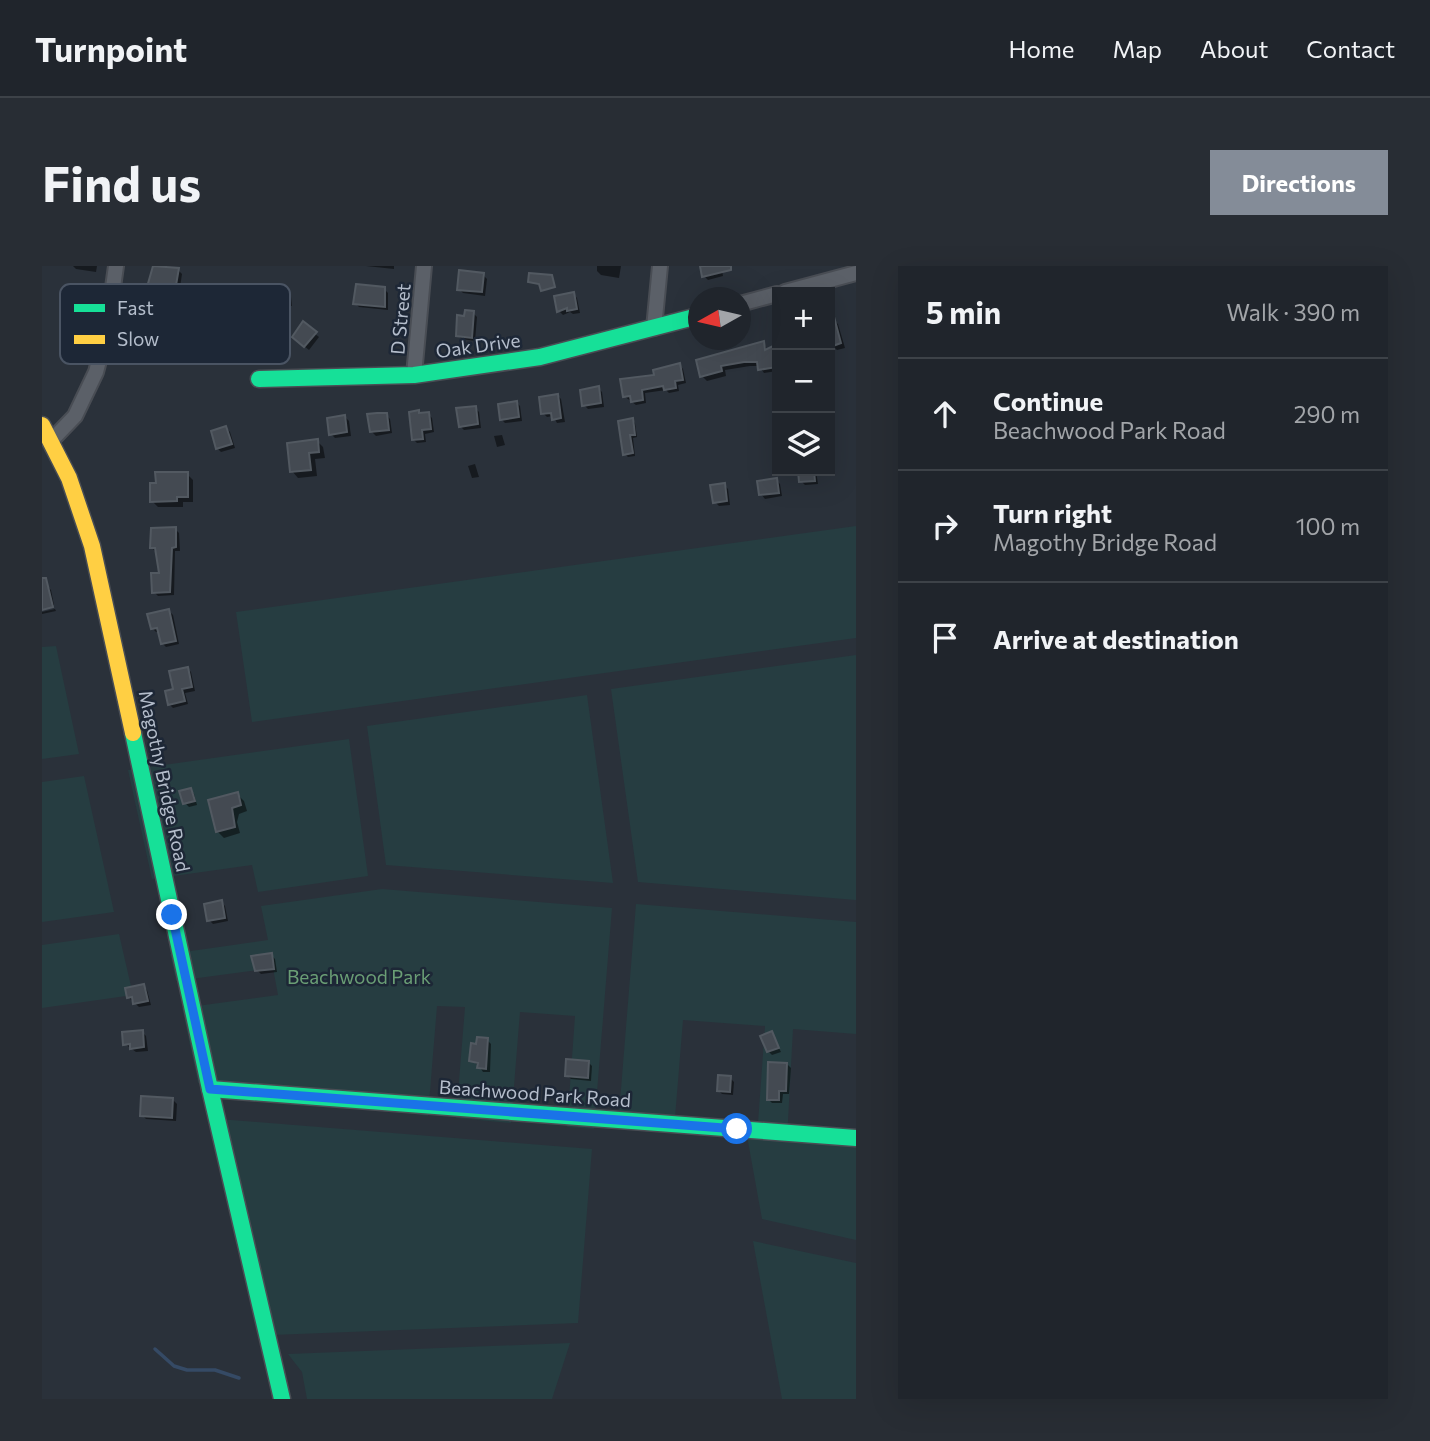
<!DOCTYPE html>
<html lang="en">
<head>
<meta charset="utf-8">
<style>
  :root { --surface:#20252c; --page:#282d34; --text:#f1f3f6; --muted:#a2a5a9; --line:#3d4248; --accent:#848c98 }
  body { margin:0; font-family:Commissioner,sans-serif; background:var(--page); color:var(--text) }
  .controls { position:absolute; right:21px; top:21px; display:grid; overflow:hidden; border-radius:0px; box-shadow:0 7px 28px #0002 }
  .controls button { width:63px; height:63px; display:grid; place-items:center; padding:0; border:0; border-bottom:2px solid var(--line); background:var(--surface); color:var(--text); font:35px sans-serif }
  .compass { position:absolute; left:646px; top:21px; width:63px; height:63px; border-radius:50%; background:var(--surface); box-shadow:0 7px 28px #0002; rotate:262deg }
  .stop { position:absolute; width:21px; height:21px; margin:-16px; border:5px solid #1a73e8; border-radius:50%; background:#fff }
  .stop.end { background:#1a73e8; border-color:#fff; box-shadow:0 2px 7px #0008 }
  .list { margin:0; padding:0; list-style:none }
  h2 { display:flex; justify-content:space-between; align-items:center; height:91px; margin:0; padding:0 28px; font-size:30px }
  h2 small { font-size:23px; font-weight:400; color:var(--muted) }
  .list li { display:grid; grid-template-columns:46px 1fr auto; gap:21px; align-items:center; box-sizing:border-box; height:112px; padding:0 28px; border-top:2px solid var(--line) }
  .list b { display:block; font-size:26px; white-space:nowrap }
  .list p { margin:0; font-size:23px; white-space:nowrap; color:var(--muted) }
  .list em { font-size:23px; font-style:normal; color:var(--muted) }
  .icon { flex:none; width:38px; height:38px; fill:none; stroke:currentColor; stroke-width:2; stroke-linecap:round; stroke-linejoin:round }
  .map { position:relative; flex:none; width:814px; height:1133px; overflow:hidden; border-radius:0px }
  header { display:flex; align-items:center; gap:42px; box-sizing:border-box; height:98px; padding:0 35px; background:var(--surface); border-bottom:2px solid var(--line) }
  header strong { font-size:33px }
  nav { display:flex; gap:38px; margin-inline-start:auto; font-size:24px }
  .intro { display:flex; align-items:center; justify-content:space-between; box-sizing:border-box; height:168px; padding:0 42px }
  h1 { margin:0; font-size:49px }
  .button { padding:18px 32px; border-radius:0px; background:var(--accent); color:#fff; font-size:24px; font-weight:700 }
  main { display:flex; gap:42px; padding:0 42px }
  aside { flex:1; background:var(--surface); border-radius:0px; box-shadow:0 7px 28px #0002 }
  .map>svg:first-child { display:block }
  .green { fill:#263d41 }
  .shadow { fill:#0007 }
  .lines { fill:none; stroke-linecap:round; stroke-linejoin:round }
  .stream { stroke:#354a65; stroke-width:3.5 }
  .building { fill:#444a52; stroke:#525961; stroke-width:2 }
  .street-casing { stroke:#494d54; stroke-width:18 }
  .fast-casing { stroke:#494d54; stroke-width:19 }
  .slow-casing { stroke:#494d54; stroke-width:19 }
  .street { stroke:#5b6068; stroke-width:14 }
  .fast { stroke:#16e098; stroke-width:16 }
  .slow { stroke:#ffcf43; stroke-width:16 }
  .route { stroke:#1a73e8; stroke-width:9 }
  .labels { text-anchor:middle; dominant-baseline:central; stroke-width:5; stroke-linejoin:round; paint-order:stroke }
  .street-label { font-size:19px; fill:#b4bdcb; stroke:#1d2736 }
  .park-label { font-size:19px; fill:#6a9e75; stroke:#1d2736 }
  .key { fill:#1d2736; stroke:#4a5463; stroke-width:2 }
  .key-label { font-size:19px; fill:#b4bdcb }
</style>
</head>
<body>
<header>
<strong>Turnpoint</strong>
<nav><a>Home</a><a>Map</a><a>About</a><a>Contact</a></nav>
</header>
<div class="intro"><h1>Find us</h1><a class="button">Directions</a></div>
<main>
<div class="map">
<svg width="814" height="1133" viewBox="0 0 814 1133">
  <rect width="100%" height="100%" fill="#2a313a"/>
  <!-- green -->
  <g class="green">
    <polygon points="814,260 814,372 210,456 194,346"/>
    <polygon points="14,380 37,488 0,493 0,381"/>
    <polygon points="814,389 814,634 596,616 569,423"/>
    <polygon points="545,429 571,617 344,599 325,460"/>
    <polygon points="307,473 326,610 216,626 210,599 110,613 86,504"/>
    <polygon points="42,510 72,646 0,656 0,516"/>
    <polygon points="340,623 570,642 552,863 525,861 533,750 478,746 469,857 414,852 423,741 395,740 386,850 156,817 140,742 236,729 231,702 134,715 128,688 226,674 219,640"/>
    <polygon points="594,638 814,656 814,768 751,763 745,873 814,879 814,974 720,953 705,870 715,871 723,760 641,754 632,864 576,860"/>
    <polygon points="77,668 91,729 0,742 0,679"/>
    <polygon points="177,853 550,883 536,1057 230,1069"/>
    <polygon points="711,975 814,997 814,1133 740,1133"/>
    <polygon points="528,1077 510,1133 265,1133 260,1106 246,1088"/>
  </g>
  <!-- shadow -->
  <g class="shadow">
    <polygon points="31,0 55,0 54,6 34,3"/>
    <polygon points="324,0 352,0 352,3"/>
    <polygon points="555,0 579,0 577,12 559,9 555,5"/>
    <polygon points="660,0 679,0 681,10 666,14 662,10"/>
    <polygon points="136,4 140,8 137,28 111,24 107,20"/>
    <polygon points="441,9 445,13 443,30 421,27 417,23"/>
    <polygon points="342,23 346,27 346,44 317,41 313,37"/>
    <polygon points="531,28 535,32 538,47 531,48 528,46 521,49 517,45"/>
    <polygon points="238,29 249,31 250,40 238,38"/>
    <polygon points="431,47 435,51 433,75 420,73 415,69"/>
    <polygon points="791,54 796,58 803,82 795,84 791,80 788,81 788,55"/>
    <polygon points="273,68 277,71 267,84 256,75"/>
    <polygon points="721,77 726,85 735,80 735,105 722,107 717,100 708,100 683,104 684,110 665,115 660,110"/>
    <polygon points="637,99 641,103 644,117 636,119 637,125 627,127 624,124 603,127 604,137 594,139 582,130 614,110"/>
    <polygon points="556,122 560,126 562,141 546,143 542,139"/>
    <polygon points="515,129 519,133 523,156 515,157 511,150 505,151 501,147"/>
    <polygon points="474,136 478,140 480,155 463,157 459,153"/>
    <polygon points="433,142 437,146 439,162 422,164 418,160"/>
    <polygon points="386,148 390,152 392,166 383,168 384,176 375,177 371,173 378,149"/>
    <polygon points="344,149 348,153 350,167 334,170 330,166"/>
    <polygon points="303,151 307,155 309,170 293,172 289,168"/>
    <polygon points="590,154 593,157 595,171 591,172 593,190 586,191 583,188"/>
    <polygon points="184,162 188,166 193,182 179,186 175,182"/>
    <polygon points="460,169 463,179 455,181 452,170"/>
    <polygon points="275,175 281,181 283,192 273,193 275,210 256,212 250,205"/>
    <polygon points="433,198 437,211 430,212 426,200"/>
    <polygon points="757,205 774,205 776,218 763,219 759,215"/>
    <polygon points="145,208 151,214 151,236 141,236 141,241 116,241 110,235"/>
    <polygon points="734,214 738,218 740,230 723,233 719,228"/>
    <polygon points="682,219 686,223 688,239 677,240 673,236"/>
    <polygon points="133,263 137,267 138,285 133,285 132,329 116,330 112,326 119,308 114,286 110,282"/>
    <polygon points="5,320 9,324 12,339 0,342 0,321"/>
    <polygon points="13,343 14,345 0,348 0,346"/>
    <polygon points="127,345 131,349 137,378 124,381 120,377 118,366 114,366 110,362"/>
    <polygon points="145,402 149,406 153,425 143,427 146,438 131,442 127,438"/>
    <polygon points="148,524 152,528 155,539 147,541 143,537"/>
    <polygon points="195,528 202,535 205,545 197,548 195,556 198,567 182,572 175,565"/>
    <polygon points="179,636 183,640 186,655 171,658 167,654"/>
    <polygon points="229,689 233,693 235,706 219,708 215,704"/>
    <polygon points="101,720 105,724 109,739 97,741 86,731"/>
    <polygon points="100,766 104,770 106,785 94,786 83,778"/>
    <polygon points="729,767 739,786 730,789 726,785"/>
    <polygon points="445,774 449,778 448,806 441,806 437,800 429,794 435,780"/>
    <polygon points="546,796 550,800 549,815 529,813 525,809"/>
    <polygon points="745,798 749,802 747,828 741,828 740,837 730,837 726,833"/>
    <polygon points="688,812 692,816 691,829 680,828 676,824"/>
    <polygon points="131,834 135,838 134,855 104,853 100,849"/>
  </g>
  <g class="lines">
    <!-- stream -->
    <polyline class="stream" points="113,1083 132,1100 145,1104 173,1104 197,1112"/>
  </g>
  <!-- building -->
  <g class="building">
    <polygon points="111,0 137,2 133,25 105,21"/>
    <polygon points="658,0 689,0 689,4 660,11"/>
    <polygon points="417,4 442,7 440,26 415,24"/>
    <polygon points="487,7 510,9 513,21 499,25 497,18 486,16"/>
    <polygon points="314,18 343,21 343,41 311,38"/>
    <polygon points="532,26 535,43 525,45 525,42 515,46 512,30"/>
    <polygon points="423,44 432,45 430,72 414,70 415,49 422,50"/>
    <polygon points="788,47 791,47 799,77 788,81"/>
    <polygon points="261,55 275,66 262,81 250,71"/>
    <polygon points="722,75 723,84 735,78 735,101 716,104 715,96 702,96 679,100 680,105 658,111 654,94"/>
    <polygon points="638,97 641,114 633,115 634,122 622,124 621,120 600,124 601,134 589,136 588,130 581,131 578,113 612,109 611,104"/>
    <polygon points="557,120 559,137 540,140 538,124"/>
    <polygon points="516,128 519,152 510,154 509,147 499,148 497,131"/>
    <polygon points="475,135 477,151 458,154 456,138"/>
    <polygon points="434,140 436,158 417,161 414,142"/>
    <polygon points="377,144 377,147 387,146 389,163 380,164 381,173 370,174 367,146"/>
    <polygon points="335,147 345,147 347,164 328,166 325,148"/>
    <polygon points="303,149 305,166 287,169 285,152"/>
    <polygon points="591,152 593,169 588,169 591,187 581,189 576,155"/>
    <polygon points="184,160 190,178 174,183 169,165"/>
    <polygon points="276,173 277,186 267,187 269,204 248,206 245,177"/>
    <polygon points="756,205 772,205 773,215 757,216"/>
    <polygon points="113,206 146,206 146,231 135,231 135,235 108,236 108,217 114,217"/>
    <polygon points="735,212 737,227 717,229 715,215"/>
    <polygon points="683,217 685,235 671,237 668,219"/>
    <polygon points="134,261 134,281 130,282 128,326 110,327 109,307 117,307 113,282 108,282 109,262"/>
    <polygon points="0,312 4,312 11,341 0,344"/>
    <polygon points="127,343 134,375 119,378 115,362 109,363 105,348"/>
    <polygon points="146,401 150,421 140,423 143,435 126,439 123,425 131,423 127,405"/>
    <polygon points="149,522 153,535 141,538 137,525"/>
    <polygon points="196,526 199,539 190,542 193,561 174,566 166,534"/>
    <polygon points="180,634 183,652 165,655 162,638"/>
    <polygon points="230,687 232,703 213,705 209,690"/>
    <polygon points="102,718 106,735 91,738 90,731 85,732 83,722"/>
    <polygon points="101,764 102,781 88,783 88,778 81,779 80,766"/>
    <polygon points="730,765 737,782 725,786 718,770"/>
    <polygon points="435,771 446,772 444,803 435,802 436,797 427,795 429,777 434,778"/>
    <polygon points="524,793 547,795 546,812 523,810"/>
    <polygon points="726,796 745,797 744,825 737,825 737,834 725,834"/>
    <polygon points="676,809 689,810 688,826 675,825"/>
    <polygon points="99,830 131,832 130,852 98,850"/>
  </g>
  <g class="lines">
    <defs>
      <g id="street">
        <polyline points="743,26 814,7"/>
        <polyline points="698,38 735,28"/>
        <polyline points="612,62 618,0"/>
        <polyline points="372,109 382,0"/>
        <polyline points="9,175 33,150 54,106 65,64 74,0"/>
      </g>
      <g id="fast">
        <polyline points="217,113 372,109 498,91 656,50"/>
        <polyline points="91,467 168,823 240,1133"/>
        <polyline points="168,823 814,872"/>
      </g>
      <polyline id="slow" points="0,159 27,212 50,280 91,467"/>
    </defs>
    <!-- street casing -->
    <use href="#street" class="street-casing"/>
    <!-- fast casing -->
    <use href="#fast" class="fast-casing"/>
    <!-- slow casing -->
    <use href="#slow" class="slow-casing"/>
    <!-- street -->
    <use href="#street" class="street"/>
    <!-- fast -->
    <use href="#fast" class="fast"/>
    <!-- slow -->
    <use href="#slow" class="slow"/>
  </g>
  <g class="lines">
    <!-- route -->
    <polyline class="route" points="130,649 168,823 695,863"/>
  </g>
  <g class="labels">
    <!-- street labels -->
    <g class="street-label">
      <text transform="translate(358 53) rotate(-85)">D Street</text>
      <text transform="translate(436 79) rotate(-8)">Oak Drive</text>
      <text transform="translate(123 515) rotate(78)">Magothy Bridge Road</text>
      <text transform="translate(493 827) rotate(4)">Beachwood Park Road</text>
    </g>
    <!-- park labels -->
    <g class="park-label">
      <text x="317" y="710">Beachwood Park</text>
    </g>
  </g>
  <!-- legend -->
  <rect x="18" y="18" width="230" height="80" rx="10" class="key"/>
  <rect x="32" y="38" width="31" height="8" fill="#16e098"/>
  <rect x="32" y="69" width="31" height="9" fill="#ffcf43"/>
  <g class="key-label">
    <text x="75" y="49">Fast</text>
    <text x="75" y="80">Slow</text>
  </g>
</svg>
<div class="controls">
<button>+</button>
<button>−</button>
<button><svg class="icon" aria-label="layers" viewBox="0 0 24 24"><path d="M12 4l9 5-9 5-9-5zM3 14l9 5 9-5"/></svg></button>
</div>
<svg class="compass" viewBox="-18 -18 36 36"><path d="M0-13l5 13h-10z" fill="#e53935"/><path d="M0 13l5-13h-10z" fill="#a2a5a9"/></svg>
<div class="stop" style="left:695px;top:863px"></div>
<div class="stop end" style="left:130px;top:649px"></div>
</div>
<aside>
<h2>5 min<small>Walk · 390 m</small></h2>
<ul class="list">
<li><svg class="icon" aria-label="ahead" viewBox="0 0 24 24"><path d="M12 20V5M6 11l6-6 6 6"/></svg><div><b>Continue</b><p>Beachwood Park Road</p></div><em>290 m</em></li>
<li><svg class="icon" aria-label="right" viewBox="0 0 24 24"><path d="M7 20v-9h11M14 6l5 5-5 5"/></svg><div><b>Turn right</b><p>Magothy Bridge Road</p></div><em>100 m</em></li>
<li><svg class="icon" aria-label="arrive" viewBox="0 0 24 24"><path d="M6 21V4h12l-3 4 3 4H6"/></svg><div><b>Arrive at destination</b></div></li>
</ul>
</aside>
</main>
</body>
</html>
